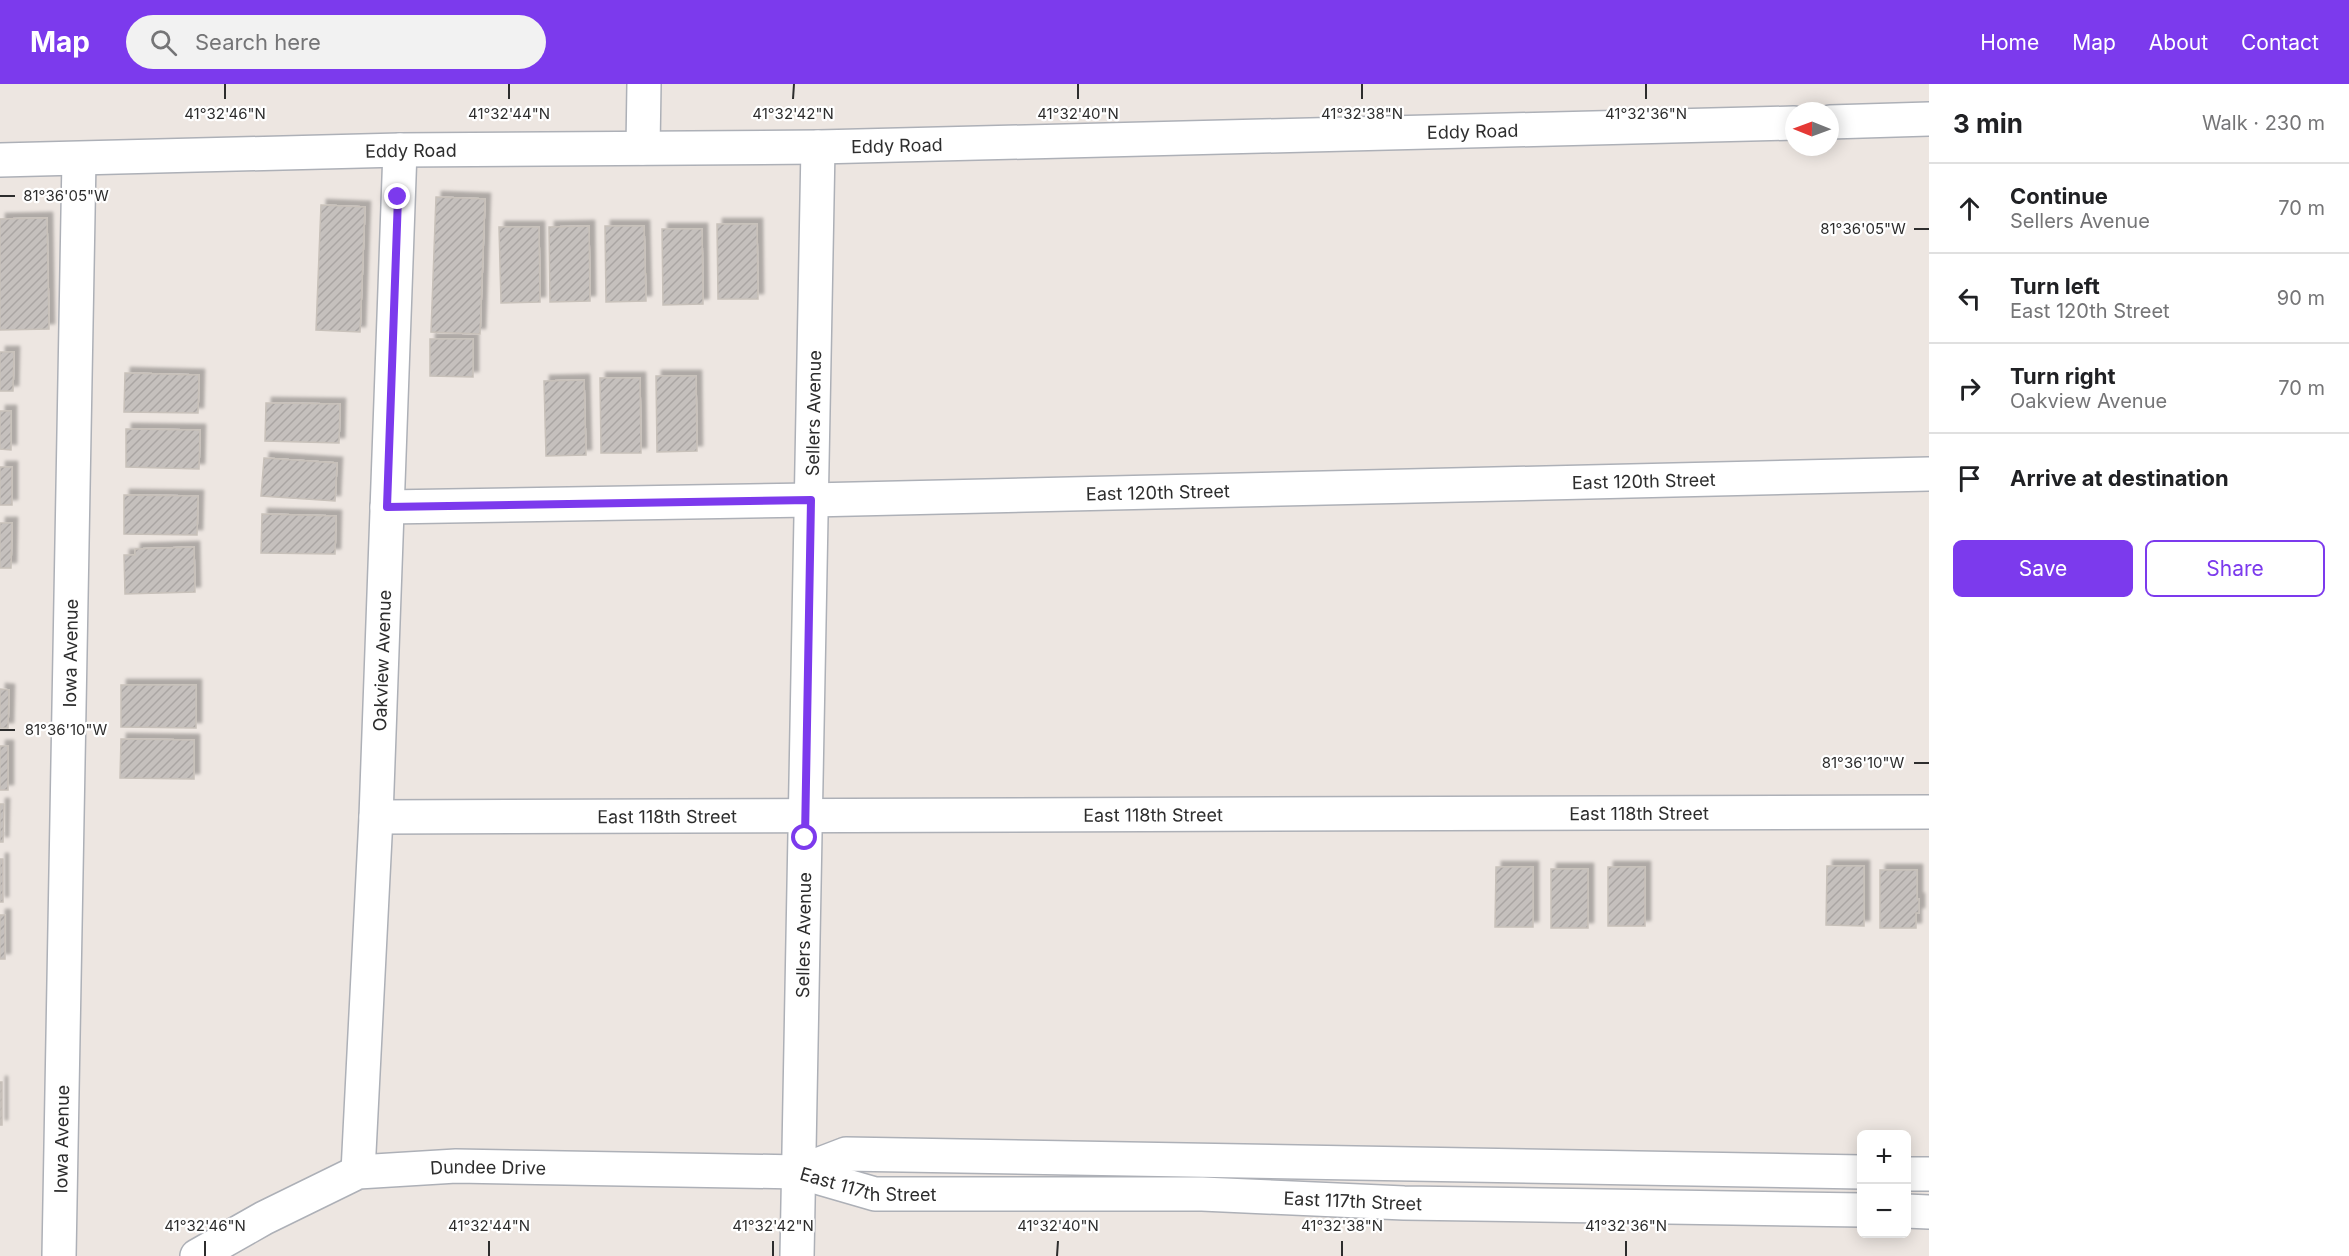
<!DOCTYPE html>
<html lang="en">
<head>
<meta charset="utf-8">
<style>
  :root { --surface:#fff; --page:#f2f2f2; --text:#202124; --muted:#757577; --line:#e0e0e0; --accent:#7c3aed }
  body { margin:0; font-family:Inter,sans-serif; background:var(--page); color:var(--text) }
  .controls { position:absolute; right:18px; bottom:18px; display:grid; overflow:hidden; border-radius:9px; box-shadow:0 3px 15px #0003 }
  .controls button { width:54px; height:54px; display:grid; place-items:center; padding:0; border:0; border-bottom:2px solid var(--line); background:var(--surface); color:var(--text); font:30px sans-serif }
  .compass { position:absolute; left:1785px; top:18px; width:54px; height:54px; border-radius:50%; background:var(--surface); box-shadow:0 3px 15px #0003; rotate:271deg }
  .stop { position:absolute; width:18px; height:18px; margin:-14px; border:4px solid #7c3aed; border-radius:50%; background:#fff }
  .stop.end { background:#7c3aed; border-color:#fff; box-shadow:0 2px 6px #0008 }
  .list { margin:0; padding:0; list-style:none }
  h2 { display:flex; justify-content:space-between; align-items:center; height:78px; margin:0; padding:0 24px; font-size:26px }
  h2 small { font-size:20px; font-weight:400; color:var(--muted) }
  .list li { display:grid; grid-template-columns:39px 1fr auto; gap:18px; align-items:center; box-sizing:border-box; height:90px; padding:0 24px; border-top:2px solid var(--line) }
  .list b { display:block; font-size:22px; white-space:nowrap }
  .list p { margin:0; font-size:20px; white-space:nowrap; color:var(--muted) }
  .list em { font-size:20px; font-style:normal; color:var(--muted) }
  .actions { display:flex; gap:12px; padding:18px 24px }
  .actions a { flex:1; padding:14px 0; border:2px solid var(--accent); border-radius:9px; text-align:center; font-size:21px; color:var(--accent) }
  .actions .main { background:var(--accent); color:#fff }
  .icon { flex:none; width:33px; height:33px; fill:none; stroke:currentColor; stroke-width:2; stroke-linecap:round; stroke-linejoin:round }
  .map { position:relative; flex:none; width:1929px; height:1172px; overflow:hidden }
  header { display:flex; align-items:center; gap:36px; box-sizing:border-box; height:84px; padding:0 30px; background:var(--accent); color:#fff }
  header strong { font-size:28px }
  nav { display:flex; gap:33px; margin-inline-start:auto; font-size:21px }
  .search { width:420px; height:54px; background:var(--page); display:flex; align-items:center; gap:15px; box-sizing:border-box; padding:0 21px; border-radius:33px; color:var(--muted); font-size:22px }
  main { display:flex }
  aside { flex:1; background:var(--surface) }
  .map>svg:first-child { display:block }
  .building { fill:url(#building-hatch); stroke:#c8c1ba; stroke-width:1.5; filter:url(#shadow) }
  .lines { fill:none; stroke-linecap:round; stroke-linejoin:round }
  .minor-casing { stroke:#adb0b7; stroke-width:36 }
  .tertiary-casing { stroke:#adb0b7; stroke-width:36 }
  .minor { stroke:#fff; stroke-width:33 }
  .tertiary { stroke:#fff; stroke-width:33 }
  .route { stroke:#7c3aed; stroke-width:8 }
  .ticks { fill:none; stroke:#2d2d2d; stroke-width:2 }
  .labels { text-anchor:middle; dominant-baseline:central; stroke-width:4.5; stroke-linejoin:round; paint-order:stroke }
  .street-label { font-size:18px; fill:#2d2d2d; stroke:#fff }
  .ticks-label { font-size:15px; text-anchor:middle; fill:#2d2d2d; stroke:#fff; stroke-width:4.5; stroke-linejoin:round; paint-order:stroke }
</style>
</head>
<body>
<header>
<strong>Map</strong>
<div class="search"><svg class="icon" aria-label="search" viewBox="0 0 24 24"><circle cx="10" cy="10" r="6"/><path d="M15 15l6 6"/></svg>Search here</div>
<nav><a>Home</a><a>Map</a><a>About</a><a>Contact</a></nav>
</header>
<main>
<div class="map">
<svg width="1929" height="1172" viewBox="0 0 1929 1172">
  <defs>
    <pattern id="building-hatch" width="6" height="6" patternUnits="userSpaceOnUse" patternTransform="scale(1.5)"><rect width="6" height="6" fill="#c5c0bd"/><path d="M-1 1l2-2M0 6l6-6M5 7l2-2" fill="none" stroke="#aaa5a3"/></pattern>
    <filter id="shadow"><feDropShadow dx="5.5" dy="-5.5" stdDeviation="1.5" flood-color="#0004"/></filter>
  </defs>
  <rect width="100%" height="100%" fill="#ede6e1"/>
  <!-- building -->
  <g class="building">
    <polygon points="436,113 485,115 480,250 431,248"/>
    <polygon points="321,121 365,123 360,248 316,246"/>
    <polygon points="47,134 49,245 0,246 0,135"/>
    <polygon points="717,140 757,140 758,215 718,215"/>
    <polygon points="589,142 590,217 550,218 549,143"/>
    <polygon points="605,142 644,142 646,217 606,218"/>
    <polygon points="499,143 539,143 540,218 501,219"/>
    <polygon points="662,145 702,145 703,220 663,221"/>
    <polygon points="430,255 473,255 473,293 430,292"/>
    <polygon points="0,268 14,268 13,307 0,307"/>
    <polygon points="125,289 199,291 198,329 124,328"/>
    <polygon points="656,292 696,292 697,367 657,368"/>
    <polygon points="600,294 640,294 641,369 601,369"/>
    <polygon points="584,296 586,371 546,372 544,297"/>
    <polygon points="266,319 340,320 339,359 265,357"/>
    <polygon points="0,327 11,327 11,366 0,365"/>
    <polygon points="126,345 200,346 199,385 126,383"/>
    <polygon points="264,374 337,379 335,417 261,412"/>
    <rect x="0" y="383" width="12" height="38"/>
    <polygon points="124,411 198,412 197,451 124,450"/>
    <polygon points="262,430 336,432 335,470 261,469"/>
    <polygon points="0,439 12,439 11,484 0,484"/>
    <polygon points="194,463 195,508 125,510 124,471 135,471 135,465"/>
    <polygon points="121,601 196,601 196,644 121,643"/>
    <polygon points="0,605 9,606 8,644 0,644"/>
    <polygon points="121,655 194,656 194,695 120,694"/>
    <rect x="0" y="662" width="8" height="44"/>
    <polygon points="0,720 4,720 3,758 0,758"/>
    <rect x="0" y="775" width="3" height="43"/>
    <polygon points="1827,782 1864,782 1864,842 1826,841"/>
    <polygon points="1496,783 1533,783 1533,843 1495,843"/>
    <rect x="1608" y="783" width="37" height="59"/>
    <rect x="1551" y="785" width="37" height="59"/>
    <polygon points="1880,786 1917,786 1917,815 1919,815 1919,829 1916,829 1916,844 1880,844"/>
    <rect x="0" y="831" width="5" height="44"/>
    <rect x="0" y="998" width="2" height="43"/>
  </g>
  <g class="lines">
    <defs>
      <g id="minor">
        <polyline points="643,64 644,0"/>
        <path id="s1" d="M387 423 811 416 1929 390"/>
        <path id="s2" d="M376 733 1929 728"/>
        <path id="s3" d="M358 1088 376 733 400 66"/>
        <polyline points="799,1088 846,1070 1862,1088"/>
        <polyline points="1906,1090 1929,1090"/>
        <polyline points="1906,1127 1929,1128"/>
        <path id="s4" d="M59 1172 79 75"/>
        <path id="s5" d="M197 1172 264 1134 358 1088 456 1082 799 1088 875 1110H1202L1404 1119 1862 1126"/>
        <path id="s6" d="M797 1172 818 63"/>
      </g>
      <g id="tertiary">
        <polyline points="1830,38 1929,35"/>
        <path id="s7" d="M0 76 400 66 818 63 1794 39"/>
      </g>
    </defs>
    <!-- minor casing -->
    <use href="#minor" class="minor-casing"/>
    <!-- tertiary casing -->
    <use href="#tertiary" class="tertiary-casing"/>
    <!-- minor -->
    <use href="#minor" class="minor"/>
    <!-- tertiary -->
    <use href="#tertiary" class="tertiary"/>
  </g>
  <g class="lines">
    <!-- route -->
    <polyline class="route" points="398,113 387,423 811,416 805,754"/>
  </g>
  <!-- ticks -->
  <path class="ticks" d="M225 15V0M509 15V0M793 15 794 0M1078 15V0M1362 15V0M1646 15V0M0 112H15M1914 145H1929M0 646H15M1914 679H1929M205 1172V1157M489 1172V1157M773 1172V1157M1057 1172 1058 1157M1342 1172V1157M1626 1172V1157"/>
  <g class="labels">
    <!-- street labels -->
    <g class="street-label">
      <text stroke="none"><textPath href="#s7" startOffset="1473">Eddy Road</textPath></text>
      <text stroke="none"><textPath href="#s7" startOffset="897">Eddy Road</textPath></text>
      <text stroke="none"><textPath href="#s7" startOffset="411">Eddy Road</textPath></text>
      <text stroke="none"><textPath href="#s6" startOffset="843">Sellers Avenue</textPath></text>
      <text stroke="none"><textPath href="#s1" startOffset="1257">East 120th Street</textPath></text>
      <text stroke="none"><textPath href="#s1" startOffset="771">East 120th Street</textPath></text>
      <text stroke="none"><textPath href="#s4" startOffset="603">Iowa Avenue</textPath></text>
      <text stroke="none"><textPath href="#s3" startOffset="512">Oakview Avenue</textPath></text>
      <text stroke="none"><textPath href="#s2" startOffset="1263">East 118th Street</textPath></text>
      <text stroke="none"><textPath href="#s2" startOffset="777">East 118th Street</textPath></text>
      <text stroke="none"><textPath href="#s2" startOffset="291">East 118th Street</textPath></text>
      <text stroke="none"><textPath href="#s6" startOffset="321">Sellers Avenue</textPath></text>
      <text stroke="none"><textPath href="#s4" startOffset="117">Iowa Avenue</textPath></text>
      <text stroke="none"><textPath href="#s5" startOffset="312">Dundee Drive</textPath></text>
      <text stroke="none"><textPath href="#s5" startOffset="694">East 117th Street</textPath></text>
      <text stroke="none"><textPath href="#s5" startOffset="1180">East 117th Street</textPath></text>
    </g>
  </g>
  <g class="ticks-label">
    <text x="225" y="35">41°32'46"N</text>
    <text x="509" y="35">41°32'44"N</text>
    <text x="793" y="35">41°32'42"N</text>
    <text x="1078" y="35">41°32'40"N</text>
    <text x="1362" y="35">41°32'38"N</text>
    <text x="1646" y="35">41°32'36"N</text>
    <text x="66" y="117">81°36'05"W</text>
    <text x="1863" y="150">81°36'05"W</text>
    <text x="66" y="651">81°36'10"W</text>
    <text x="1863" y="684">81°36'10"W</text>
    <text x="205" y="1147">41°32'46"N</text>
    <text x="489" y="1147">41°32'44"N</text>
    <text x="773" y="1147">41°32'42"N</text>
    <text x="1058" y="1147">41°32'40"N</text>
    <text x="1342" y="1147">41°32'38"N</text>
    <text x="1626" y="1147">41°32'36"N</text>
  </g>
</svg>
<div class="controls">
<button>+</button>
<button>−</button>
</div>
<svg class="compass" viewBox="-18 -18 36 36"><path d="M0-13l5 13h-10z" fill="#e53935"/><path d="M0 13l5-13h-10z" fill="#757577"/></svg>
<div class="stop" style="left:805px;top:754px"></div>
<div class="stop end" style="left:398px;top:113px"></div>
</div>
<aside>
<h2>3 min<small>Walk · 230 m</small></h2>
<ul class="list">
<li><svg class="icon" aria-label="ahead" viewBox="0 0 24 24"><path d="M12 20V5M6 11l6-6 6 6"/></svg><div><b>Continue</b><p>Sellers Avenue</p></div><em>70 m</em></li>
<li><svg class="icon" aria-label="left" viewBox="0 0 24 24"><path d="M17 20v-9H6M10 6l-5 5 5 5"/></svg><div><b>Turn left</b><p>East 120th Street</p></div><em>90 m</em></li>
<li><svg class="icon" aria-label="right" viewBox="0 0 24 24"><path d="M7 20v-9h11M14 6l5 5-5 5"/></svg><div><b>Turn right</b><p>Oakview Avenue</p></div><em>70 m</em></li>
<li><svg class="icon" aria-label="arrive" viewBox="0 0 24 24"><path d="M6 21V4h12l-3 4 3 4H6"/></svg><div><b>Arrive at destination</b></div></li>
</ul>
<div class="actions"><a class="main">Save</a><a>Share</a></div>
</aside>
</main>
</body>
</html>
